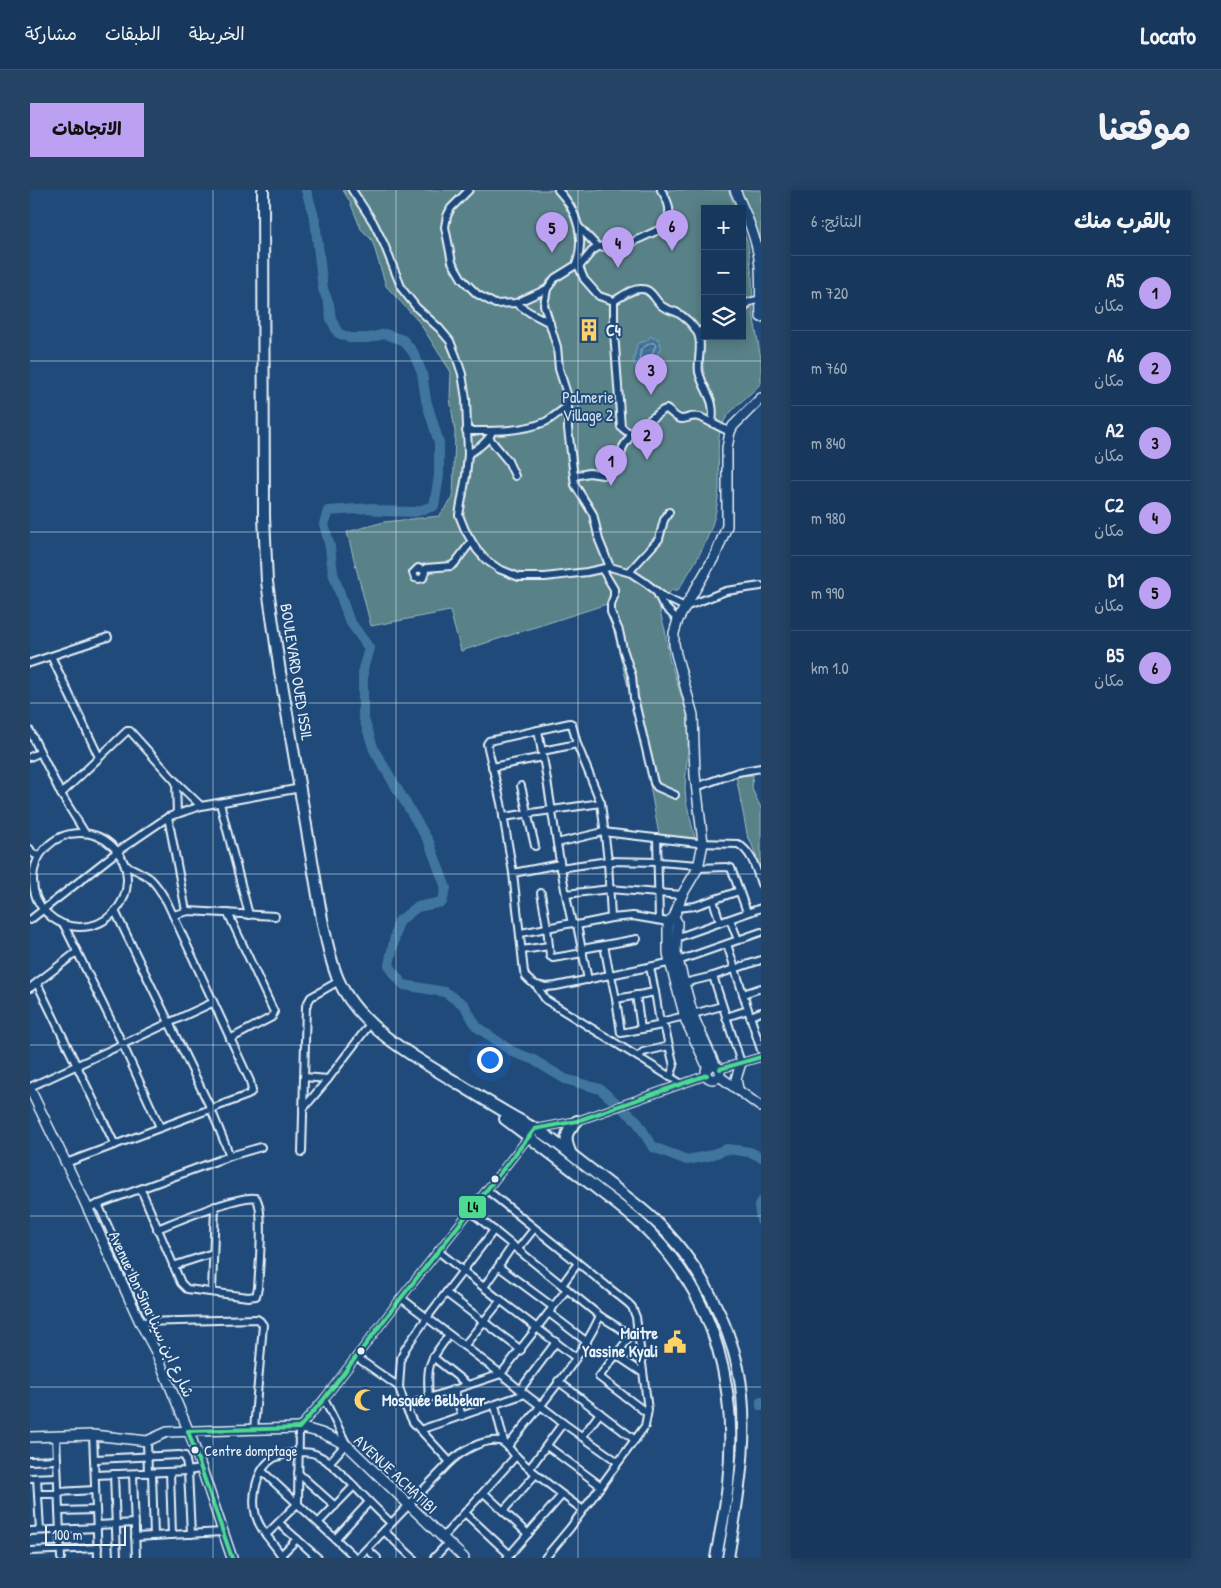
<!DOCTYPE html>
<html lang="ar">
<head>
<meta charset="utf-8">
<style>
  :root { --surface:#17385c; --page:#244365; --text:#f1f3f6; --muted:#9eacbb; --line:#365272; --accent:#bca0f2 }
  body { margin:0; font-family:"Patrick Hand","Playpen Sans Arabic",sans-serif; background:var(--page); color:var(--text); direction:rtl }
  .controls { position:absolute; right:15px; top:15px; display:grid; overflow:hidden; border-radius:0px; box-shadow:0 2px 12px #0003 }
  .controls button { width:45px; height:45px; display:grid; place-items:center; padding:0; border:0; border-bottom:1px solid var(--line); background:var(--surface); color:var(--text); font:25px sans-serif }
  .scale { position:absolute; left:15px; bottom:12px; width:81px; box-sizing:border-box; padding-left:5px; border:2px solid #e8f1f8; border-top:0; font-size:14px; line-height:18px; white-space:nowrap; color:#e8f1f8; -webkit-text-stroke:4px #1f4a7a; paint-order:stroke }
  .you { position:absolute; left:459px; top:869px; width:18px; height:18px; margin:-12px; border:4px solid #fff; border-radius:50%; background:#1a73e8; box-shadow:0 0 0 8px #1a73e833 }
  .badge { display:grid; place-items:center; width:32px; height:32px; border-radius:50%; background:var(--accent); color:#111; font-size:16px; font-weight:700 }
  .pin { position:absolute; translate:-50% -41px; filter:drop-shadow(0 1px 2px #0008) }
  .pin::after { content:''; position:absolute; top:26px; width:18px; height:15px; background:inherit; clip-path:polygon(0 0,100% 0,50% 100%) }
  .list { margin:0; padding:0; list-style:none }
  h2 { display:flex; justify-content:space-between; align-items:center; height:65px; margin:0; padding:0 20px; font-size:21px }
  h2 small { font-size:16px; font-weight:400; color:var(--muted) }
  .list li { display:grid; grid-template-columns:32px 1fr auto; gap:15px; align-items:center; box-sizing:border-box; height:75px; padding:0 20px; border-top:1px solid var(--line) }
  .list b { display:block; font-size:19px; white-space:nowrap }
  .list p { margin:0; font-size:16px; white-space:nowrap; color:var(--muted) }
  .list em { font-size:16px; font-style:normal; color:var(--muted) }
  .icon { flex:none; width:28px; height:28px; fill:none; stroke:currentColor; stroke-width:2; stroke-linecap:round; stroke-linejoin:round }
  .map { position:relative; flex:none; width:731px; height:1368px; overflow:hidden; direction:ltr; border-radius:0px }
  header { display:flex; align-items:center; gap:30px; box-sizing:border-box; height:70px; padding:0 25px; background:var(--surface); border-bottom:1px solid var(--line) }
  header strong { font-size:24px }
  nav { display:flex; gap:28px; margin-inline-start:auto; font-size:18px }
  .intro { display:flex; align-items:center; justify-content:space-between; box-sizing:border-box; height:120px; padding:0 30px }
  h1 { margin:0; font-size:35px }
  .button { padding:12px 22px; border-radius:0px; background:var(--accent); color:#111; font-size:18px; font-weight:700 }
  main { display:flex; gap:30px; padding:0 30px }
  aside { flex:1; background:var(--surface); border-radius:0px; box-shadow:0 2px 12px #0003 }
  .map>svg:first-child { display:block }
  .green { fill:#588188; stroke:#a0b9c0 }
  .water { fill:url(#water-waves); stroke:#84a7c2 }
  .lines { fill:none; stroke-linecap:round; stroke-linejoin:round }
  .shore { stroke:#a5bfd4; stroke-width:1 }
  .river { stroke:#41759e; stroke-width:10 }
  .street-casing { stroke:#e8f1f8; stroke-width:10 }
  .secondary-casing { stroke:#e8f1f8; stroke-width:12 }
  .primary-casing { stroke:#e8f1f8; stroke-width:14 }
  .street { stroke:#1f4a7a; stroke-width:6 }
  .secondary { stroke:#1f4a7a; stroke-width:9 }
  .primary { stroke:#1f4a7a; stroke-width:10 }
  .bus-1-casing { stroke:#1f4a7a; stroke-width:8 }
  .bus-1 { stroke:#4ddb92; stroke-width:4 }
  .grid { fill:none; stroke:#e8f1f8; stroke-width:1; stroke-opacity:0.55 }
  .bus-dot { fill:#e8f1f8; stroke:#1f4a7a; stroke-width:2 }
  .labels { text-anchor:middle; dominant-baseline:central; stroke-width:4; stroke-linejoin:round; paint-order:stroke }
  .bus-label { font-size:15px; fill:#e8f1f8; stroke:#1f4a7a; text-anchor:start }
  .poi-label { font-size:16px; font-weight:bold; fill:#e8f1f8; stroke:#1f4a7a; text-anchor:start }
  .park-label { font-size:16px; fill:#d2e0e7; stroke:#1f4a7a }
  .street-label { font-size:16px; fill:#e8f1f8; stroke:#1f4a7a }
  .line-badge { stroke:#1f4a7a; stroke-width:2 }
  .pale-badge-label { font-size:14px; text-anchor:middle; font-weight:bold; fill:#111 }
</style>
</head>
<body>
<header>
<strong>Locato</strong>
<nav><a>الخريطة</a><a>الطبقات</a><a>مشاركة</a></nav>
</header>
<div class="intro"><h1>موقعنا</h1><a class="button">الاتجاهات</a></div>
<main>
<aside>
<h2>بالقرب منك<small>النتائج: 6</small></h2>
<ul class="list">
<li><span class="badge">1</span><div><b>A5</b><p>مكان</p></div><em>720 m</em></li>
<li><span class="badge">2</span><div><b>A6</b><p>مكان</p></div><em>760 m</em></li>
<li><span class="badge">3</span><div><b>A2</b><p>مكان</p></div><em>840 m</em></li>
<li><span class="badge">4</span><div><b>C2</b><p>مكان</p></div><em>980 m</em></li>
<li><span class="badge">5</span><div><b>D1</b><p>مكان</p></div><em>990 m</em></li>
<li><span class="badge">6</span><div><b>B5</b><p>مكان</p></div><em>1.0 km</em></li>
</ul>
</aside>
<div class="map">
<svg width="731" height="1368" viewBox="0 0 731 1368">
  <defs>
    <pattern id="water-waves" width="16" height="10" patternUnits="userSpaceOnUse" patternTransform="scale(1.25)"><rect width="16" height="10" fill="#41759e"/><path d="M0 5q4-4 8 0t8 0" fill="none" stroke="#445e74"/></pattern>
  </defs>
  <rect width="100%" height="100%" fill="#1f4a7a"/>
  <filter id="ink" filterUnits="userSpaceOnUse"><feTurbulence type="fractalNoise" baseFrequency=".02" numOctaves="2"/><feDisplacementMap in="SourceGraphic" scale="10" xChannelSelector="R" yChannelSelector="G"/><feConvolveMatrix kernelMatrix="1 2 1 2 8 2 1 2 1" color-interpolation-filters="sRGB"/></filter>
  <g filter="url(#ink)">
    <!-- green -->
    <g class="green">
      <path d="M313 0H698L706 19H675V146H712V37L718 54 722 86 723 123 731 169V193C719 207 700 218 692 235 685 252 690 281 689 299 686 340 669 367 648 400H641L630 422 635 440 639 468 656 521 659 540 655 598 656 611 665 648 629 645 612 552 577 414 431 461 420 421 341 436 317 342 354 332 409 326 423 308 425 242 420 208 421 182 389 132 356 96 342 50 331 39 320 12Z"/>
      <polygon points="710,0 731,0 731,78 720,24"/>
      <polygon points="723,585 722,599 731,618 731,679 720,650 718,649 706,586"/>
    </g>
    <!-- water -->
    <path class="water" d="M621 146 623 148 629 149 631 157 627 165 629 173 627 176 609 180C607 178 605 176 604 173 603 170 606 156 608 153L616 151Z"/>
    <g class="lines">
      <!-- shore -->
      <polygon class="shore" points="621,153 624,153 626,155 622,164 622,171 611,174 609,172 611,159"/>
      <!-- river -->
      <g class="river">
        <polyline points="276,0 285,30 293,99 299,114 301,129 308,143 320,148 338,148 355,144 373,150 383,162 392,183 396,210 409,253 409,286 404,316 385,322 349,321 341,318 298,321 294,334 300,357 303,383 319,430 339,458 333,479 333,526 344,560 399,652 416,698 412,712 387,717 368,732 359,775 366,786 374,795 415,802 434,815 447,837 483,862 502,869 535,889 570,899 606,930 623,957 657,970 678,966 697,959 720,962 731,967"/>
        <polyline points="731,1012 729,1016 731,1031"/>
        <polyline points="731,1212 731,1216"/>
      </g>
      <defs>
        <g id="street">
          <polyline points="322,0 343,32 354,54 372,99 387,118 409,138 420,151 426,166 432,184 436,209 438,264 436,286 429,325 435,340 447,360 456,370 469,379 489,387 515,387 557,382 580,377"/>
          <polyline points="439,0 421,18 417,26 415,37 422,72 432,89 447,104 465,114 486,113 517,99"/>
          <path d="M528 0C547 20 556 48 546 75"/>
          <path d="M631 0C640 13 642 23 635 37L598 54 568 57 562 61 549 77 546 75 525 88 517 99 514 115 527 157 529 179 538 207V239L545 295 563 324 569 350 580 377 601 383 616 393 634 407 655 417 696 401 731 396"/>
          <polyline points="550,38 568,57"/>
          <path d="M549 77 554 89 569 106 584 111C593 106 602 98 612 99 622 99 625 111 632 116 636 119 641 120 646 122 654 126 664 135 668 144 673 155 667 170 669 182 674 203 686 207 682 233"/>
          <path d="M584 111V142L591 237 596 241 602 243 633 220 636 219C641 221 646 229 652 229 658 229 660 225 670 227L700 242"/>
          <polyline points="486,113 499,122 520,133"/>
          <polyline points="712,121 719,112 731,109"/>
          <polyline points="668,143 675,138"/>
          <path d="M436 241C462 241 491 242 515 232 523 228 530 221 538 216"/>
          <polyline points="459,248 478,271 485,286"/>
          <path d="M438 264C446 260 457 252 461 244"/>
          <polyline points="544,286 559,283 573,285 576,284 590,270 593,257 602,243"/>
          <polyline points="572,379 584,399 584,406 581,414 581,422 589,441 593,459 602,486 604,508 624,593 627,597 645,605"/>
          <polyline points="393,380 395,382 393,388 389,389 385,388 383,383 388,378 393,380 396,378 421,376 425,373 441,352"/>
          <polyline points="599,382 629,349 634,330 639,322"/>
          <polyline points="627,403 633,415 648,430"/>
          <polyline points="21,466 78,447"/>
          <polyline points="0,473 21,466 69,567"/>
          <polyline points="508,540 512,563"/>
          <polyline points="0,541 31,604 55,643"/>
          <polyline points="512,561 547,554"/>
          <polyline points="0,567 9,563"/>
          <path d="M462 577 513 567C523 622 529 678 542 733"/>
          <polyline points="146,592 147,624"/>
          <polyline points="491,596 505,656"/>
          <polyline points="666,597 708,582 731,578"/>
          <polyline points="31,604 97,541 100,541 146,592 171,616"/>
          <polyline points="190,613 219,725"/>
          <polyline points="138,627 156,721"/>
          <polyline points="473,627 571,613"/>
          <circle cx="50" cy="690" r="47"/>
          <polyline points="627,648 629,730"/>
          <path d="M527 653 573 642 668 653 708 654C722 662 726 679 731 694"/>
          <polyline points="0,659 2,663 8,666"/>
          <polyline points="530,678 578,671 628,672 669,675"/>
          <polyline points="668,678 696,677 701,678 717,722"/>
          <polyline points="483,683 530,674"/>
          <polyline points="511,703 517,737 520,766 523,768 553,763"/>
          <polyline points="536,704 580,699 652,705"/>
          <polyline points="683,710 690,732"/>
          <polyline points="647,718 665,716 709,701"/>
          <polyline points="85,721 181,919 200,966"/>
          <polyline points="198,723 244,822 242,827 200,849"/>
          <polyline points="143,725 159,721 245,726"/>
          <polyline points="581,728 578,671 571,613 547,554 542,534 540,533 459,551 457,554 471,613 483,683 494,782 496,787 500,791 506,795 516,797 526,796 648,771 731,742"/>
          <polyline points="700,729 708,750"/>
          <polyline points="0,730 88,661 138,627 171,616 271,598"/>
          <polyline points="34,735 92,853 130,937"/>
          <polyline points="547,735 558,790"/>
          <polyline points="491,743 542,733 547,735 581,728 603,726 638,732"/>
          <polyline points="646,748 731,718"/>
          <polyline points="697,754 731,860"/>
          <polyline points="574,755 580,786"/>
          <polyline points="552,759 607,749"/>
          <polyline points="492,760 519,756"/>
          <polyline points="620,777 625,802"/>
          <polyline points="581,785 586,809 625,802 630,832 655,826"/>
          <polyline points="683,786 711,873"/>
          <polyline points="7,793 85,955"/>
          <polyline points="654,793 683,786 731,770"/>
          <polyline points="506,795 516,810 650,893"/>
          <polyline points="0,798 47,762"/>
          <polyline points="713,804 731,798"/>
          <polyline points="606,805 611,839"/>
          <polyline points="586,809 591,843 632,835"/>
          <polyline points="663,824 692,816"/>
          <polyline points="720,826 731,822"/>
          <polyline points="696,827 718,820"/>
          <polyline points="631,833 635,839 644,876 640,887"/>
          <polyline points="608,867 613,862 639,856"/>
          <polyline points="690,879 731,867"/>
          <polyline points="274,887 298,889"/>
          <polyline points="0,897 182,813"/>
          <polyline points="273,919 298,889 340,834"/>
          <polyline points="272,962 276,816 281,807 309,791"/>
          <path d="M36 973 218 905 222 901 220 891 137 712C123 688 121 687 95 675"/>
          <path d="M110 1000 113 1004 151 1093 157 1099 218 1107 226 1106 228 1098C229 1080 235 1020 226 1008 210 1004 145 1032 127 1039"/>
          <polyline points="457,1000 598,1113 602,1117 606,1127 618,1220 615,1236 540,1338 515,1368"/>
          <polyline points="68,1014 121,1132"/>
          <polyline points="58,1018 200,966 231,957"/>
          <path d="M440 1021 570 1126C549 1172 510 1216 478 1256"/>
          <polyline points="488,1059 504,1039"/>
          <polyline points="408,1061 466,1107 545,1167"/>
          <polyline points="143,1076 183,1063"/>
          <polyline points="469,1077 523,1117"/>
          <polyline points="532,1095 548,1073"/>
          <polyline points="454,1097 483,1055"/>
          <polyline points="182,1101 185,1016"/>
          <polyline points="416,1103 491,1160"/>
          <polyline points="371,1108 471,1184 495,1204 533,1233 588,1272"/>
          <polyline points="519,1123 557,1152"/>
          <polyline points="570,1126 602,1146"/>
          <polyline points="110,1132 227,1129 230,1131 233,1135 224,1239"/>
          <polyline points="608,1146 602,1146 599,1148 569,1187 617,1223"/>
          <polyline points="434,1156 471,1110"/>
          <polyline points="586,1165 613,1183"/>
          <polyline points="326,1167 369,1197"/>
          <polyline points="403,1167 438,1195"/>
          <polyline points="528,1191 605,1250"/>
          <polyline points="424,1199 432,1226"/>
          <polyline points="490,1200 526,1152"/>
          <path d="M399 1207C396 1174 399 1172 419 1145"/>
          <polyline points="294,1209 317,1255"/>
          <polyline points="375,1216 471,1184 537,1099"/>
          <polyline points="465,1216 474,1252"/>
          <polyline points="390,1240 495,1204"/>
          <polyline points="63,1245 68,1368"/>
          <polyline points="26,1246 31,1368"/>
          <polyline points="552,1247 570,1223"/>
          <polyline points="117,1251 118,1283"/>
          <polyline points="517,1256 571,1296"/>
          <polyline points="65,1269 149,1265 155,1266 158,1281 161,1344"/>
          <polyline points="0,1271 27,1270"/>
          <polyline points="420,1272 383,1232 375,1216 369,1197 371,1168 375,1159 396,1129 464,1040"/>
          <polyline points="299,1273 315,1255"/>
          <polyline points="500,1278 533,1233"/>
          <polyline points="232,1281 326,1368"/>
          <polyline points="140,1282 142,1345"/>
          <polyline points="122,1283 124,1346"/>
          <polyline points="268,1283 305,1316"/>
          <polyline points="84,1284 87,1368"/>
          <polyline points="103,1284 106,1368"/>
          <polyline points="65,1285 158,1281 170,1279"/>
          <polyline points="0,1288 27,1287"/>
          <polyline points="7,1288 10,1340"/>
          <polyline points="28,1302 65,1300"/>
          <polyline points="454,1303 498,1344"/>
          <polyline points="8,1304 28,1304"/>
          <polyline points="29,1321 66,1320"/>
          <polyline points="473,1321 506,1284"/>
          <polyline points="435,1323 480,1365"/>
          <polyline points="289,1332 324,1296"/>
          <polyline points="249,1333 288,1368"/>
          <polyline points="67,1335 105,1333"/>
          <polyline points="0,1341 67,1338"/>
          <polyline points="354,1341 383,1368"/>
          <polyline points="236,1345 268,1313 269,1238 294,1209 371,1108 505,939 547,931 677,885"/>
          <polyline points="105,1347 192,1342"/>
          <polyline points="306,1348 339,1312"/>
          <polyline points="412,1348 486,1266"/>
          <polyline points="337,1359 347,1368"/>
          <polyline points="0,1361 68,1358"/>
          <polyline points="251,1365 267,1349"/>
          <path d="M253 1368C245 1354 231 1343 226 1326 221 1308 226 1278 244 1268 250 1265 257 1264 263 1263 270 1262 278 1261 285 1264 298 1269 308 1281 318 1290 332 1304 346 1319 361 1333"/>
          <path d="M328 1368 420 1272C432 1261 452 1249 469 1251 477 1252 480 1261 486 1266 506 1286 530 1303 553 1320"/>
          <polyline points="404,1368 418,1353"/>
          <polyline points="477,1368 532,1305"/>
        </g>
        <g id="secondary">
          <path d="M705 0C716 24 728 50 730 77 731 94 730 111 731 127"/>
          <polyline points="644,727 647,732 646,762 654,793 664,828 685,875"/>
          <circle cx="683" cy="882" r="7"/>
          <polyline points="678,878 656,831 640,772 638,763 638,732 644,727 652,705 668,678 673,653 665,585 663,525 646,464 644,454 644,443 648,430 655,417 686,364 697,336 697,258 700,242 703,236 731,208"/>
          <polyline points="689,886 731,917"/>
          <polyline points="0,899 52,1006 110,1132 125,1160 161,1247 202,1368"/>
          <polyline points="708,899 706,889 711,873"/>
          <path d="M0 1247 63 1245 117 1251 137 1242 269 1238C290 1240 300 1247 318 1256L434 1368"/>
        </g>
        <g id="primary">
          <path d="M233 0 234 327 237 392 250 482 292 729C296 749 300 770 308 789 329 838 386 868 429 894 450 907 471 920 493 932 501 937 510 941 518 947 534 958 549 971 564 982 589 1002 616 1020 637 1043 670 1078 698 1132 708 1178 721 1241 708 1306 698 1368"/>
          <path d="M475 929C506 952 536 975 566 998 585 1013 605 1027 621 1044 687 1112 708 1200 698 1293 696 1318 690 1343 686 1368"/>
          <path d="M541 964C534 949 535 942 547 931"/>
        </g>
      </defs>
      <!-- street casing -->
      <use href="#street" class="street-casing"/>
      <!-- secondary casing -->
      <use href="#secondary" class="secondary-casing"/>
      <!-- primary casing -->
      <use href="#primary" class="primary-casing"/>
      <!-- street -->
      <use href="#street" class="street"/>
      <!-- secondary -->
      <use href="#secondary" class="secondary"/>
      <!-- primary -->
      <use href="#primary" class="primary"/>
      <defs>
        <g id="bus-1">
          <polyline points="690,879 731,867"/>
          <polyline points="269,1238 294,1209 371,1108 505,939 547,931 677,885"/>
          <polyline points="158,1241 202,1368"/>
          <polyline points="158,1241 269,1238"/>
        </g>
      </defs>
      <!-- bus-1 casing -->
      <use href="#bus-1" class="bus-1-casing"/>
      <!-- bus-1 -->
      <use href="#bus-1" class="bus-1"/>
    </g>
  </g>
  <!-- grid -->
  <path class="grid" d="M183 0V1368M366 0V1368M548 0V1368M0 171H731M0 342H731M0 513H731M0 684H731M0 855H731M0 1026H731M0 1197H731"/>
  <!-- icons -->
  <defs>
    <symbol id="building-bare" viewBox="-9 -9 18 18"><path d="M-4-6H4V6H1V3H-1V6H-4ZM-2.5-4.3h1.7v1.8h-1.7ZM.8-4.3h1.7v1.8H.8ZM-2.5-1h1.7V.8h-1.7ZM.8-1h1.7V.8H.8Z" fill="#ffd166" stroke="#1f4a7a" stroke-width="2.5" paint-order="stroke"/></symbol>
    <symbol id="civic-bare" viewBox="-9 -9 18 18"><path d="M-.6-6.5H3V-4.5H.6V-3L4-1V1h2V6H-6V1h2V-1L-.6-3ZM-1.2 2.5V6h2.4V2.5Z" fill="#ffd166" stroke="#1f4a7a" stroke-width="2.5" paint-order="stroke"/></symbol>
    <symbol id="mosque-bare" viewBox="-9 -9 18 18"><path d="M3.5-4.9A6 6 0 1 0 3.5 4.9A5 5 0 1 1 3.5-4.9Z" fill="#ffd166" stroke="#1f4a7a" stroke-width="2.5" paint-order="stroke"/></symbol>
  </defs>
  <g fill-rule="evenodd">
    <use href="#building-bare" x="543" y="124" width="32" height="32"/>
    <use href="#civic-bare" x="629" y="1136" width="32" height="32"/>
    <use href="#mosque-bare" x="319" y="1194" width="32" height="32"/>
  </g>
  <!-- markers -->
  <g class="bus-dot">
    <circle cx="465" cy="989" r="4.5"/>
    <circle cx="331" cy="1161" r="4.5"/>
    <circle cx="165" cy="1260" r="4.5"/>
  </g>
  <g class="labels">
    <!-- bus labels -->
    <g class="bus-label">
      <text x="174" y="1260">Centre domptage</text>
    </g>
    <!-- poi labels -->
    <g class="poi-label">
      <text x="576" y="140">C4</text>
      <text x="628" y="1143" text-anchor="end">Maitre<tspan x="628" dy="18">Yassine Kyali</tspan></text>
      <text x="352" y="1210">Mosquée Belbekar</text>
    </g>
    <!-- park labels -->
    <g class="park-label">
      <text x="558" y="207">Palmerie<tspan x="558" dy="18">Village 2</tspan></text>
    </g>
    <!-- street labels -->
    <g class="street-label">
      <text transform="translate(267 482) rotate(81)">BOULEVARD OUED ISSIL</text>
      <text transform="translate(122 1124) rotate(65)">Avenue Ibn Sina شارع ابن سينا</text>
      <text transform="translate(366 1284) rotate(43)">AVENUE ACHATIBI</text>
    </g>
  </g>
  <rect class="line-badge" x="428" y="1005" width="29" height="24" rx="5" fill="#4ddb92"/>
  <g class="pale-badge-label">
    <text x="443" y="1022">L4</text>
  </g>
</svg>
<div class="controls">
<button>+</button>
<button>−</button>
<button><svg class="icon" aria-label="layers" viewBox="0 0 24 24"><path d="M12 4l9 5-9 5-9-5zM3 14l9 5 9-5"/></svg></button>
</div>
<div class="scale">100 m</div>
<div class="you"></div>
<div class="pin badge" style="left:581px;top:296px">1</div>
<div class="pin badge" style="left:617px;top:270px">2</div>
<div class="pin badge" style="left:621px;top:205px">3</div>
<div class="pin badge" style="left:588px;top:78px">4</div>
<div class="pin badge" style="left:522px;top:63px">5</div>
<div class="pin badge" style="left:642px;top:61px">6</div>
</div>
</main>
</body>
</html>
